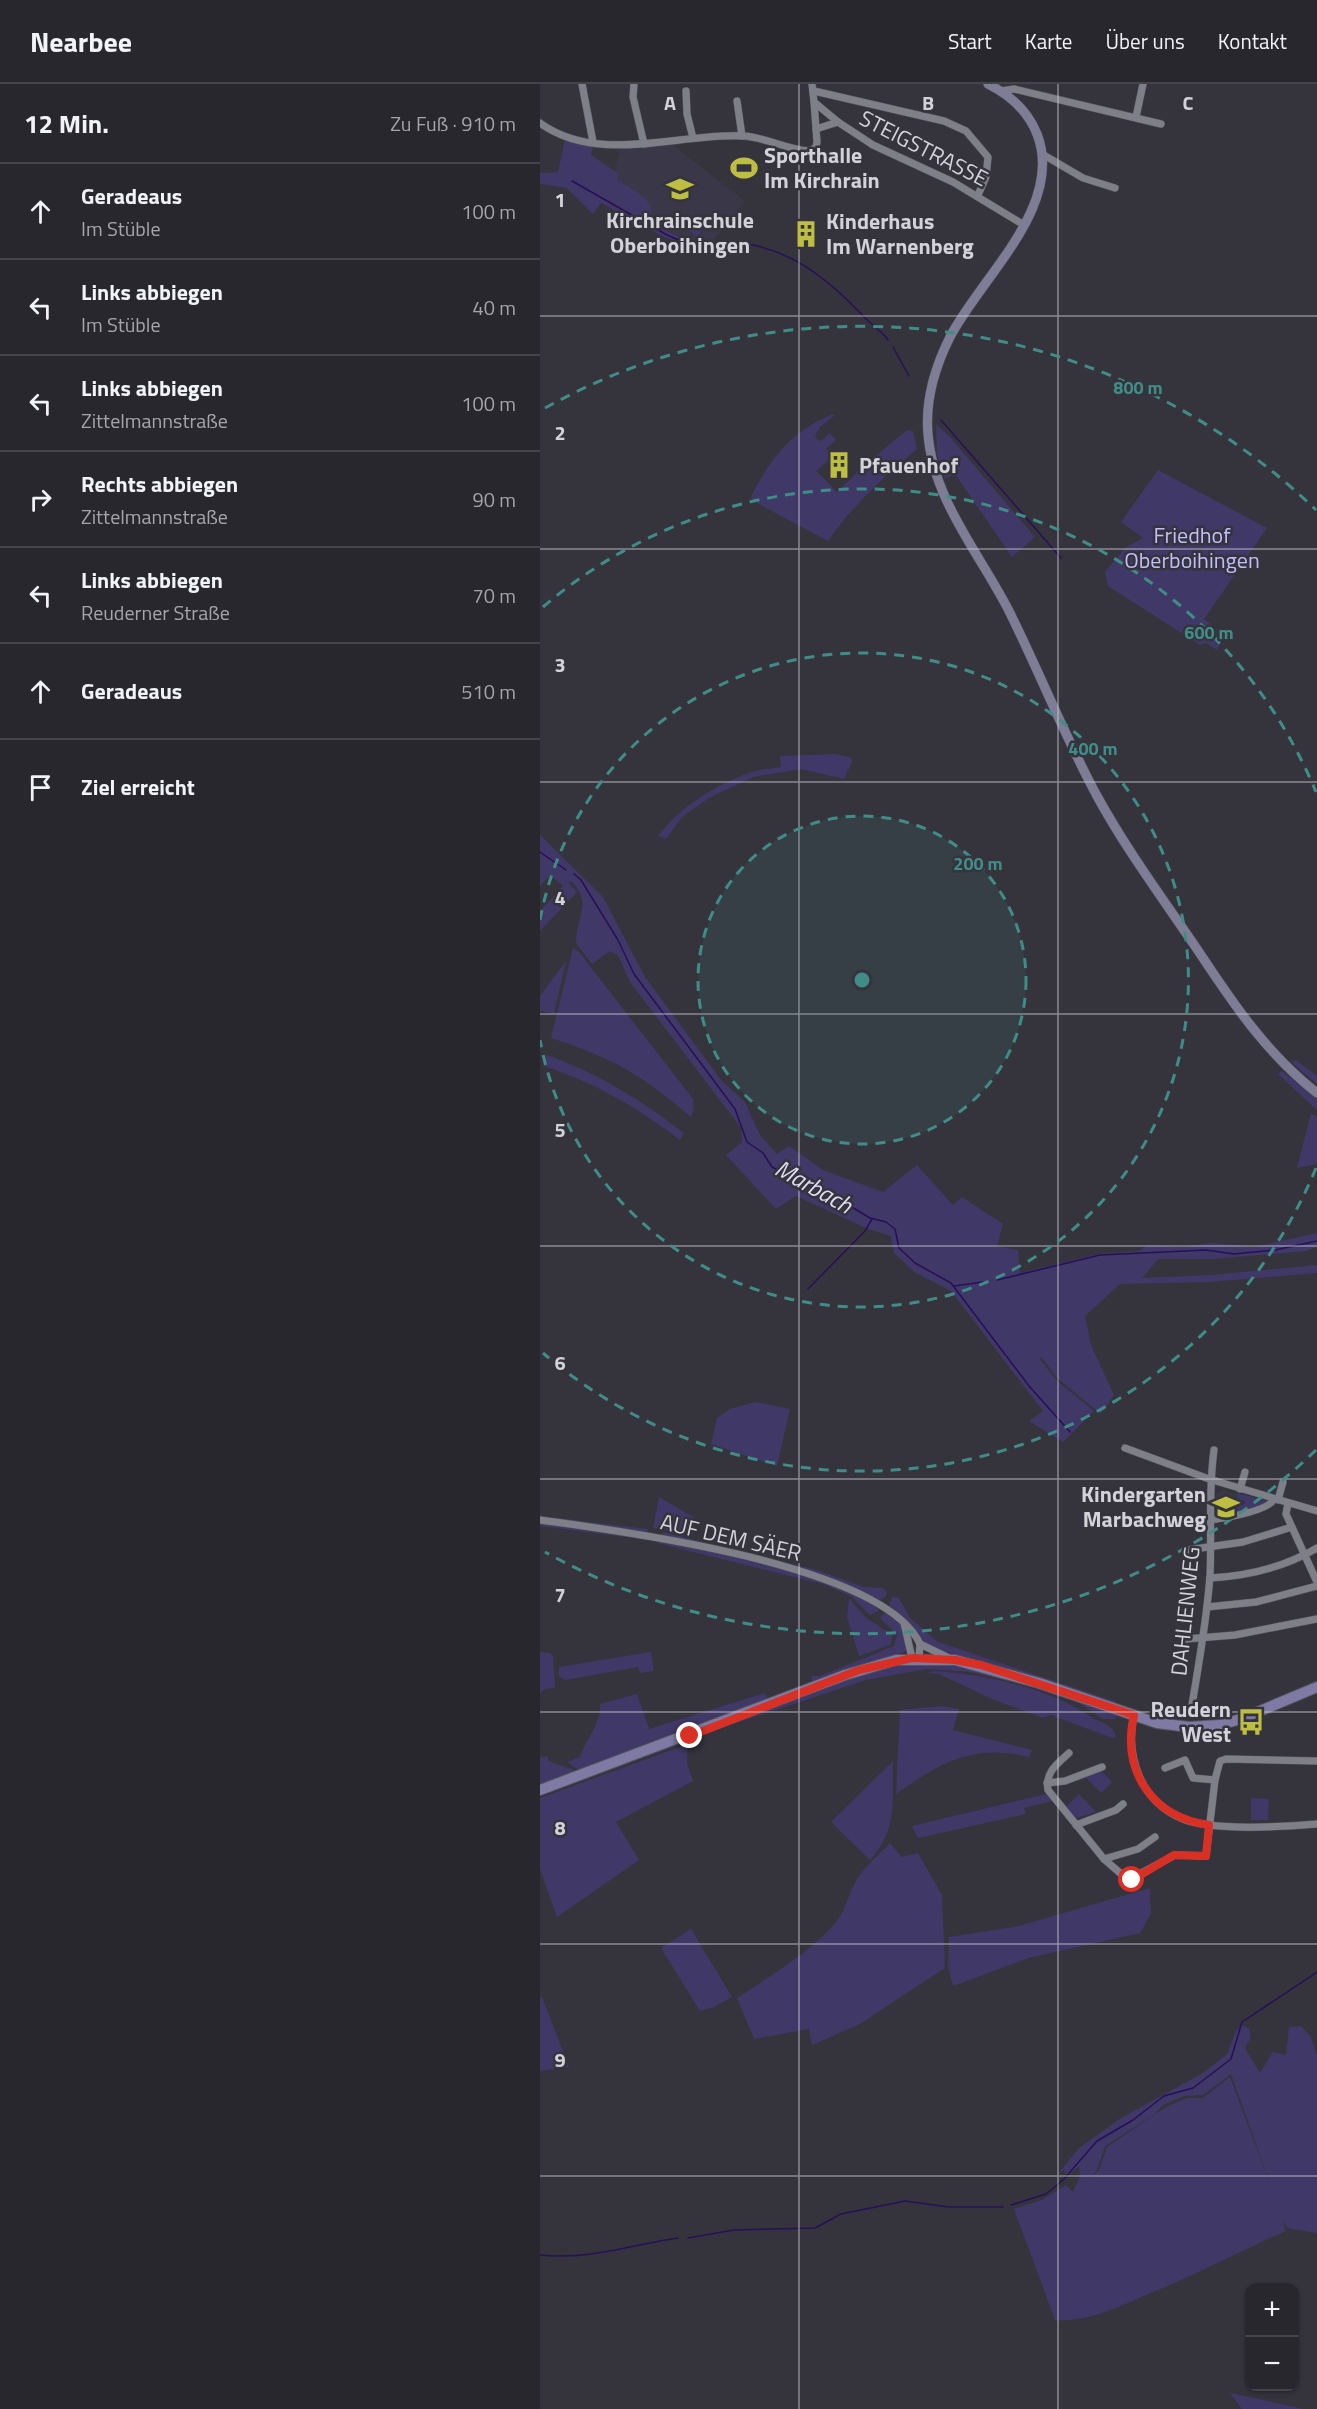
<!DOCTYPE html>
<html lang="de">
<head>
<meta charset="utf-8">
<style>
  :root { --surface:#28272e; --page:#34333a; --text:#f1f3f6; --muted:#a5a5aa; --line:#44444a }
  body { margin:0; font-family:"Titillium Web",sans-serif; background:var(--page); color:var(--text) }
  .controls { position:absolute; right:18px; bottom:18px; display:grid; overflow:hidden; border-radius:12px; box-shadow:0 2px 4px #0004 }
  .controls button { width:54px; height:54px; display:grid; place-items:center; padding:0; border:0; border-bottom:2px solid var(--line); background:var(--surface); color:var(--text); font:30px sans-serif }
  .stop { position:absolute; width:18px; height:18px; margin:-14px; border:4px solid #d93025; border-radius:50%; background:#fff }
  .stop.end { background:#d93025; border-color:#fff; box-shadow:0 2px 6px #0008 }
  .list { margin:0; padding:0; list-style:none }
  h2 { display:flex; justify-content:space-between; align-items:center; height:78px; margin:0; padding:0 24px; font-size:26px }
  h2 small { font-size:20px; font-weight:400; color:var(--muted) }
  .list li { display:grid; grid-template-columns:39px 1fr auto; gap:18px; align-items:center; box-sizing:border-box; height:96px; padding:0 24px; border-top:2px solid var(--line) }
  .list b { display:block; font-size:22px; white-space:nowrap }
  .list p { margin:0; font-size:20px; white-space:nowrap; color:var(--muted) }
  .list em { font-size:20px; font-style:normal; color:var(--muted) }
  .icon { flex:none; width:33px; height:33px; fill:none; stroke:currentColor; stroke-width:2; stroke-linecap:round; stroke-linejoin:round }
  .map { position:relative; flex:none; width:777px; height:2325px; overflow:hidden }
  header { display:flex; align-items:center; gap:36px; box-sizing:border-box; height:84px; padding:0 30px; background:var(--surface); border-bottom:2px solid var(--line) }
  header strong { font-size:28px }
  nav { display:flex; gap:33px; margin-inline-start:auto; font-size:21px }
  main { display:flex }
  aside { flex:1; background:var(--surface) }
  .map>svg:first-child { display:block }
  .built { fill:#3a3848 }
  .green { fill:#403867; fill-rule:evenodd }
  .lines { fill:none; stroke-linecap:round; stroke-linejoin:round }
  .stream { stroke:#271059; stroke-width:1.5 }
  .street-casing { stroke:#53535a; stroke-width:8 }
  .secondary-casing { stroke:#53535a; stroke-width:10 }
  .primary-casing { stroke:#53535a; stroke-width:12 }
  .street { stroke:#7f7f89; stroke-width:7 }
  .secondary { stroke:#7f7c96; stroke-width:9 }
  .primary { stroke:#7f7aa4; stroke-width:10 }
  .route { stroke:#d93025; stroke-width:8 }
  .grid { fill:none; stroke:#d2d2d8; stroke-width:1.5; stroke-opacity:0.55 }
  .ring { fill:none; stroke:#408d88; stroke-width:3; stroke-dasharray:10 8 }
  .labels { text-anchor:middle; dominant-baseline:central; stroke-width:5; stroke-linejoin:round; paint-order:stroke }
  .street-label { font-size:22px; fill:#d2d2d8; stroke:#35343d }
  .poi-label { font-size:22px; font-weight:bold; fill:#d2d2d8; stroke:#35343d; text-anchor:start }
  .park-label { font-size:22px; fill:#c4bcfc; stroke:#35343d }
  .water-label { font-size:24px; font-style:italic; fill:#dedcf2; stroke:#35343d }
  .grid-label { font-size:20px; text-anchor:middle; font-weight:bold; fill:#d2d2d8; stroke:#35343d; stroke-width:5; stroke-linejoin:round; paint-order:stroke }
  .centre { fill:#408d88; stroke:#35343d; stroke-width:3 }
  .ring-label { font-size:18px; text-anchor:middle; font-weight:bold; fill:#408d88; stroke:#35343d; stroke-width:5; stroke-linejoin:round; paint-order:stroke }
</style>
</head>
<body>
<header>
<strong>Nearbee</strong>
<nav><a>Start</a><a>Karte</a><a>Über uns</a><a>Kontakt</a></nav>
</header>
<main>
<aside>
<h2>12 Min.<small>Zu Fuß · 910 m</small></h2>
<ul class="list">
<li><svg class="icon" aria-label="ahead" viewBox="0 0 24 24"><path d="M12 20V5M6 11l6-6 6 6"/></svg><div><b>Geradeaus</b><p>Im Stüble</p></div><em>100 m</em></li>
<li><svg class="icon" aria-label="left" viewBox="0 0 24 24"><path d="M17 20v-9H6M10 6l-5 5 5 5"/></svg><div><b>Links abbiegen</b><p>Im Stüble</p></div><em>40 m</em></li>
<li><svg class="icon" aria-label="left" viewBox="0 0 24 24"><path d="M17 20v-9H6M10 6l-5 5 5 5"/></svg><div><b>Links abbiegen</b><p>Zittelmannstraße</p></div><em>100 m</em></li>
<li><svg class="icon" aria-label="right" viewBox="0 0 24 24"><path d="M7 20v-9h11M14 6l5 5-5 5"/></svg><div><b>Rechts abbiegen</b><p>Zittelmannstraße</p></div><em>90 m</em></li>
<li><svg class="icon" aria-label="left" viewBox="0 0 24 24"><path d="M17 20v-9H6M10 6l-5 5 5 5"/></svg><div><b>Links abbiegen</b><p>Reuderner Straße</p></div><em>70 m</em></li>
<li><svg class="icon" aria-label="ahead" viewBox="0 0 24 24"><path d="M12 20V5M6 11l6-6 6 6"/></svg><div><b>Geradeaus</b></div><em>510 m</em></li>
<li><svg class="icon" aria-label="arrive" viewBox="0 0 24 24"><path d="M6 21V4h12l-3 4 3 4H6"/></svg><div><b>Ziel erreicht</b></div></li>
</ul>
</aside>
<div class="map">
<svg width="777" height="2325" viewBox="0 0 777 2325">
  <rect width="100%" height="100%" fill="#35343d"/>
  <!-- built -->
  <g class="built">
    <polygon points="131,60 205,117 173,157 159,164 108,136 73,95 80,64"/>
    <polygon points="684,1406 693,1410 698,1409 696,1429 683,1432 676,1428 676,1410"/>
  </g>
  <!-- green -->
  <g class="green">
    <path d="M25 56 53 63 51 71 79 90 77 96C91 105 118 115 110 136L129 148 162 162 160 167 120 151 61 119 53 130 27 104 0 100V89L18 88Z"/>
    <polygon points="150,135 163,145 157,153 144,143"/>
    <path d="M291 331H295L280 343 275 351 277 355 281 357 290 349 296 356 286 365 293 372 276 387 297 408 327 379 367 346 373 347 377 365C343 394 313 421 288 457L213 417 211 413C228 377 253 346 291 331Z"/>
    <polygon points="396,340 410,353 495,453 472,473 415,390 405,395 397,371"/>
    <polygon points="618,386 727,444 664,535 684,551 677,566 666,559 660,561 568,502 565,488 585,464 603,454 581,438"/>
    <path d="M296 670 311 674 312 678 304 695 261 685 213 693 169 714 142 733 126 755 118 752C140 723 175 701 209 689 218 685 231 685 241 683L240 672Z"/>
    <path d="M0 751 63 813 105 893 182 997 205 1018 220 1051 237 1070 249 1062 283 1086 343 1108 377 1081 413 1121 422 1113 463 1140 457 1162 478 1166 480 1189 559 1170 599 1167 607 1161 643 1163 672 1159 715 1163 777 1149V1163L766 1167 674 1175H618L602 1194 671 1191 777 1181V1189L669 1198 580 1200 545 1232 551 1261 574 1311 561 1330 518 1295 501 1273 499 1274 517 1297 554 1327 523 1358 489 1337 503 1327 411 1207 374 1188 354 1169 351 1152 328 1145 256 1112 236 1125 186 1071 202 1058 201 1044 90 898 78 871 70 867 52 880 36 859C36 832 53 819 31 797L28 799 37 808 0 847V827L23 802 10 791 0 802Z"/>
    <path d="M33 864 39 868 153 1015 154 1025 151 1033C102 991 73 974 11 954Z"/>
    <polygon points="26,877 14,930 0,927 0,912"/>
    <path d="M7 971C58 989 101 1016 144 1049L140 1056C98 1024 54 998 3 982Z"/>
    <polygon points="756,976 777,992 777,1000 751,978"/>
    <polygon points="742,987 777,1015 777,1026 738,990"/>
    <polygon points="771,1029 777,1033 777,1080 757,1084"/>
    <polygon points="216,1318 250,1325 237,1382 171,1360 177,1334 190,1325"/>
    <polygon points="698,1409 726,1417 726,1420 696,1429"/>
    <polygon points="119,1413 153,1433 154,1450 113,1444"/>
    <polygon points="0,1432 107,1445 108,1447 106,1449"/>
    <polygon points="0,1439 108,1455 109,1456 0,1442"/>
    <polygon points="123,1448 277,1486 323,1503 343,1504 347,1508 346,1512 340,1516 275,1489 122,1452"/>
    <path d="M120 1457C194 1474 273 1484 339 1524L338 1527 330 1531 311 1512 283 1500 117 1459Z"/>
    <polygon points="352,1513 359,1514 370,1534 398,1558 574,1617 580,1621 451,1580 393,1565 384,1559 373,1542 349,1521"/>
    <polygon points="309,1514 326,1534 353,1551 350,1561 319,1572 307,1533"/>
    <polygon points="345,1528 362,1541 367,1565 365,1568 272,1598 271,1592 280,1592 354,1562 357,1551 340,1534"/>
    <polygon points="0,1568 10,1569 13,1572 15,1604 5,1605 0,1609"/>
    <polygon points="111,1568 114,1587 100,1589 98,1583 25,1596 19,1592 19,1583"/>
    <polygon points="410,1580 450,1587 577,1630 575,1635 563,1635 539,1619 481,1600 430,1588 386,1585 326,1596 154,1653 318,1591 356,1581"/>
    <path d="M395 1587C449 1591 509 1604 553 1634 565 1641 572 1639 576 1653L572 1654 511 1631 503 1634 452 1615 399 1590 387 1589Z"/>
    <path d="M225 1609 229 1618 40 1687 27 1678 40 1673C46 1654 62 1639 60 1620L97 1610 109 1645Z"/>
    <path d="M401 1622 419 1625 413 1646 492 1666 489 1673C433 1659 400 1679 356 1710L360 1626Z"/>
    <polygon points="145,1656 149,1657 0,1712 0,1709"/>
    <polygon points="148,1660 147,1679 153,1697 76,1738 99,1776 17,1833 0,1785 0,1714"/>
    <polygon points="8,1672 8,1677 34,1686 35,1690 0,1701 0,1674"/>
    <path d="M353 1677C352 1716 358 1746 330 1776L291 1738Z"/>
    <polygon points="560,1686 572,1698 561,1709 544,1692"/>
    <polygon points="506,1710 512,1717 484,1724 486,1730 378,1754 372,1742"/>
    <polygon points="539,1710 556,1728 535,1734 526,1723"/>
    <polygon points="711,1714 729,1715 728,1736 711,1736"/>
    <path d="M350 1759 362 1773 378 1769 402 1811 405 1884 320 1940 272 1961 269 1945 214 1955 197 1914C230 1892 270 1869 296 1838 306 1826 307 1814 314 1801 321 1785 338 1772 350 1759Z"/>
    <polygon points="610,1804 611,1830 600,1849 489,1874 413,1902 408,1883 409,1853 475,1843"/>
    <polygon points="151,1845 192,1913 174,1923 160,1927 121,1864"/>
    <polygon points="2,1913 29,1983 0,1987 0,1914"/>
    <path d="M702 1941 710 1945V1955L705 1964 720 1989 733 1968 746 1971 749 1943 761 1942 771 1953 777 1972V2149L747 2144 742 2135 746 2147C696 2169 649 2194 599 2214 571 2226 546 2238 515 2236L474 2125 502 2116 526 2101 533 2108 540 2092 539 2083 527 2091 524 2086 516 2092 539 2064 581 2034 663 1989 687 1970 696 1947ZM691 1990 733 2108 690 1993 663 2014H647L626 2023 567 2063 559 2086 551 2094 557 2086 565 2062 614 2031 623 2021 644 2012 663 2011Z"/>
    <polygon points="690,2309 764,2325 702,2325"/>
  </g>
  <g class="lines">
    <!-- stream -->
    <g class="stream">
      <path d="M32 97 127 151 164 167 171 159C235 153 282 188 324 233 332 241 342 247 348 256"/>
      <polyline points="353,263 369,292"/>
      <polyline points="401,336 521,474"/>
      <polyline points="0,768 26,786"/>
      <polyline points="34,790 41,796 78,856 94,890 195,1025 207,1058 223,1069 232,1083 261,1099 287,1108 330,1134 346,1138 355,1145 359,1164 375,1179 411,1199 489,1302 530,1348"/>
      <polyline points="457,1196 560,1171 666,1166 694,1170 735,1166 777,1157"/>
      <polyline points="414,1202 443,1198"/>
      <polyline points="268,1205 325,1147 332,1135"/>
      <polyline points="471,2121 506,2110 523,2096 557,2057 593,2036 624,2012 653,2004 691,1975 702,1938 777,1888"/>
      <polyline points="148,2154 194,2146 275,2144 301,2130 365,2117 409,2123 463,2123"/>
      <path d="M0 2171C51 2176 90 2161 138 2154"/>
    </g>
    <defs>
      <g id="street">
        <polyline points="42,0 53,58"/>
        <polyline points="94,0 93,13 104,60"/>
        <polyline points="272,0 274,18 298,38 333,61 413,98 484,141"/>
        <polyline points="146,7 147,30 153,54"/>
        <polyline points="274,7 404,37 426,47 448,73 446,93 438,111"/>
        <polyline points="461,7 474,5 621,40"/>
        <polyline points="197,17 202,52"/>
        <polyline points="596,33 603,0"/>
        <path d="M0 39C58 81 138 49 203 52 226 53 247 66 270 67L276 63 277 58 274 18"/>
        <polyline points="276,45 298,38"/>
        <polyline points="502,70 543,94 575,104"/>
        <polyline points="585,1364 669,1395 777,1427"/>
        <polyline points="700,1405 705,1388"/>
        <polyline points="738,1416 743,1398"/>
        <polyline points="748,1419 746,1430 777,1498"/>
        <path d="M0 1436C83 1447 344 1481 380 1560L379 1574"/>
        <path d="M671 1436C684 1434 729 1427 734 1415"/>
        <polyline points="647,1466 703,1458 752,1443"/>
        <path d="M670 1494C706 1492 745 1483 777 1464"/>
        <polyline points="667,1523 716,1518 777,1502"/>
        <polyline points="364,1539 372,1574"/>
        <polyline points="646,1555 695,1551 777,1535"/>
        <polyline points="380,1560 409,1574"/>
        <path d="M652 1621C659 1578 667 1535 670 1491 672 1449 668 1408 674 1366"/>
        <path d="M594 1631C585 1673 601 1718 643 1735 672 1747 744 1743 777 1740"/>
        <path d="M529 1669C517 1680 505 1688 508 1706L564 1775 588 1796 635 1771 666 1772 675 1696 680 1677 686 1675 777 1677"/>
        <polyline points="625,1684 645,1676 653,1694 675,1696"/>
        <polyline points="507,1699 525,1697 562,1683"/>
        <polyline points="536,1741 576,1726 583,1720"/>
        <polyline points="564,1775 598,1765 615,1753"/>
      </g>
      <path id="secondary" d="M448 0C470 11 488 27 497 50 525 122 441 193 410 253 395 283 385 316 388 350 393 415 439 469 468 525 499 587 524 651 557 712 586 765 623 815 657 865 692 918 726 969 777 1009"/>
      <polyline id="primary" points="0,1706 305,1591 356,1576 415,1576 499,1599 617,1639 649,1643 679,1641 701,1635 777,1603"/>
    </defs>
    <!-- street casing -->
    <use href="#street" class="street-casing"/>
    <!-- secondary casing -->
    <use href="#secondary" class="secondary-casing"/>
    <!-- primary casing -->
    <use href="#primary" class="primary-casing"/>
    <!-- street -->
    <use href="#street" class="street"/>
    <!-- secondary -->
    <use href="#secondary" class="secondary"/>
    <!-- primary -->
    <use href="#primary" class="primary"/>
  </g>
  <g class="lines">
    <!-- route -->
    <path class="route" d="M150 1652 319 1586 372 1574 415 1576 441 1581 594 1631C581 1687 612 1733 669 1741L666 1772 634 1771 592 1796"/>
  </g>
  <!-- grid -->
  <path class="grid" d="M259 0V2325M518 0V2325M0 232H777M0 465H777M0 698H777M0 930H777M0 1162H777M0 1395H777M0 1628H777M0 1860H777M0 2092H777"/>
  <!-- distance rings -->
  <circle cx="322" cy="896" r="164" fill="#408d88" fill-opacity=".12"/>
  <g class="ring">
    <circle cx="322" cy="896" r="164"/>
    <path d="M0 836A327 327 0 1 1 0 956"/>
    <path d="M776 1084A491 491 0 0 1 3 1269M3 523A491 491 0 0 1 776 708"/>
    <path d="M776 1366A654 654 0 0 1 5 1468M5 324A654 654 0 0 1 776 426"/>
  </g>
  <!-- icons -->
  <defs>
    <symbol id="stadium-bare" viewBox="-9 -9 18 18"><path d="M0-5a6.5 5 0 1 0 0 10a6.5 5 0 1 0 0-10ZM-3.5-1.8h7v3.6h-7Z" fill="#bebf42" stroke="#35343d" stroke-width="2.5" paint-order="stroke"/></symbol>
    <symbol id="school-bare" viewBox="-9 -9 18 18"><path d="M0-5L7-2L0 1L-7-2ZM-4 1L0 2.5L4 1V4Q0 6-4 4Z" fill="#bebf42" stroke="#35343d" stroke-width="2.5" paint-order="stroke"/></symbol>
    <symbol id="building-bare" viewBox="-9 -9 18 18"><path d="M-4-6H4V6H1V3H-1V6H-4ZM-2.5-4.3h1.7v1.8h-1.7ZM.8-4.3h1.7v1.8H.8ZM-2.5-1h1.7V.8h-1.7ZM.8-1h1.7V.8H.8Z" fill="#bebf42" stroke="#35343d" stroke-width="2.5" paint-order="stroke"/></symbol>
    <symbol id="bus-bare" viewBox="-9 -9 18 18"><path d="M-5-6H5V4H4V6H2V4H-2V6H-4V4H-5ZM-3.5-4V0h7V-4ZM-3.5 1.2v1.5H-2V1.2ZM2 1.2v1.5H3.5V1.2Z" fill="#bebf42" stroke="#35343d" stroke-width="2.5" paint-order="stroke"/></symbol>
  </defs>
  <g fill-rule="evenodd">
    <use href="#stadium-bare" x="185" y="65" width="38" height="38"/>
    <use href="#school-bare" x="121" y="86" width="38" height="38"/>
    <use href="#building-bare" x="247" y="131" width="38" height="38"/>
    <use href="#building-bare" x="280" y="362" width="38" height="38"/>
    <use href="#school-bare" x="667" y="1404" width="38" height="38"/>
    <use href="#bus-bare" x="692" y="1619" width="38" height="38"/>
  </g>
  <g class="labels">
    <!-- street labels -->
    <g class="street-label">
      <text transform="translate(384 64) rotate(27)">STEIGSTRASSE</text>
      <text transform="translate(191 1453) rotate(13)">AUF DEM SÄER</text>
      <text transform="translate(645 1527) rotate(-84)">DAHLIENWEG</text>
    </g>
    <!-- poi labels -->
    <g class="poi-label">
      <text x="224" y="71">Sporthalle<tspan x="224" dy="25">Im Kirchrain</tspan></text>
      <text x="140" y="136" text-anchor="middle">Kirchrainschule<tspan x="140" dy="25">Oberboihingen</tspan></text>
      <text x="286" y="137">Kinderhaus<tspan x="286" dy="25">Im Warnenberg</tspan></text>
      <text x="319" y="381">Pfauenhof</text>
      <text x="666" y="1410" text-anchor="end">Kindergarten<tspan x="666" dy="25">Marbachweg</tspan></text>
      <text x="691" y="1625" text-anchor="end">Reudern<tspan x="691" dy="25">West</tspan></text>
    </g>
    <!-- park labels -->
    <g class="park-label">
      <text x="652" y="451">Friedhof<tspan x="652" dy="25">Oberboihingen</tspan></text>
    </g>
    <!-- water labels -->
    <g class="water-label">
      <text transform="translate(274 1102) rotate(29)">Marbach</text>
    </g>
  </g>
  <g class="grid-label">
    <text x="130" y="26">A</text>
    <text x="388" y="26">B</text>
    <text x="648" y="26">C</text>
    <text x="20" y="123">1</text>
    <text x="20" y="356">2</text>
    <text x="20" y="588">3</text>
    <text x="20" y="821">4</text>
    <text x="20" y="1053">5</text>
    <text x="20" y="1286">6</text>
    <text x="20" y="1518">7</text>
    <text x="20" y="1751">8</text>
    <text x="20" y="1983">9</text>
  </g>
  <circle cx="322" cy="896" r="9" class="centre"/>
  <g class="ring-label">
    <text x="598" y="310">800 m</text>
    <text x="669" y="555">600 m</text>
    <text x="553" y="671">400 m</text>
    <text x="438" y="786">200 m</text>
  </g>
</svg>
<div class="controls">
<button>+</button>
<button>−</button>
</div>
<div class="stop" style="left:592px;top:1796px"></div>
<div class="stop end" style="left:150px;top:1652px"></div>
</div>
</main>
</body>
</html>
